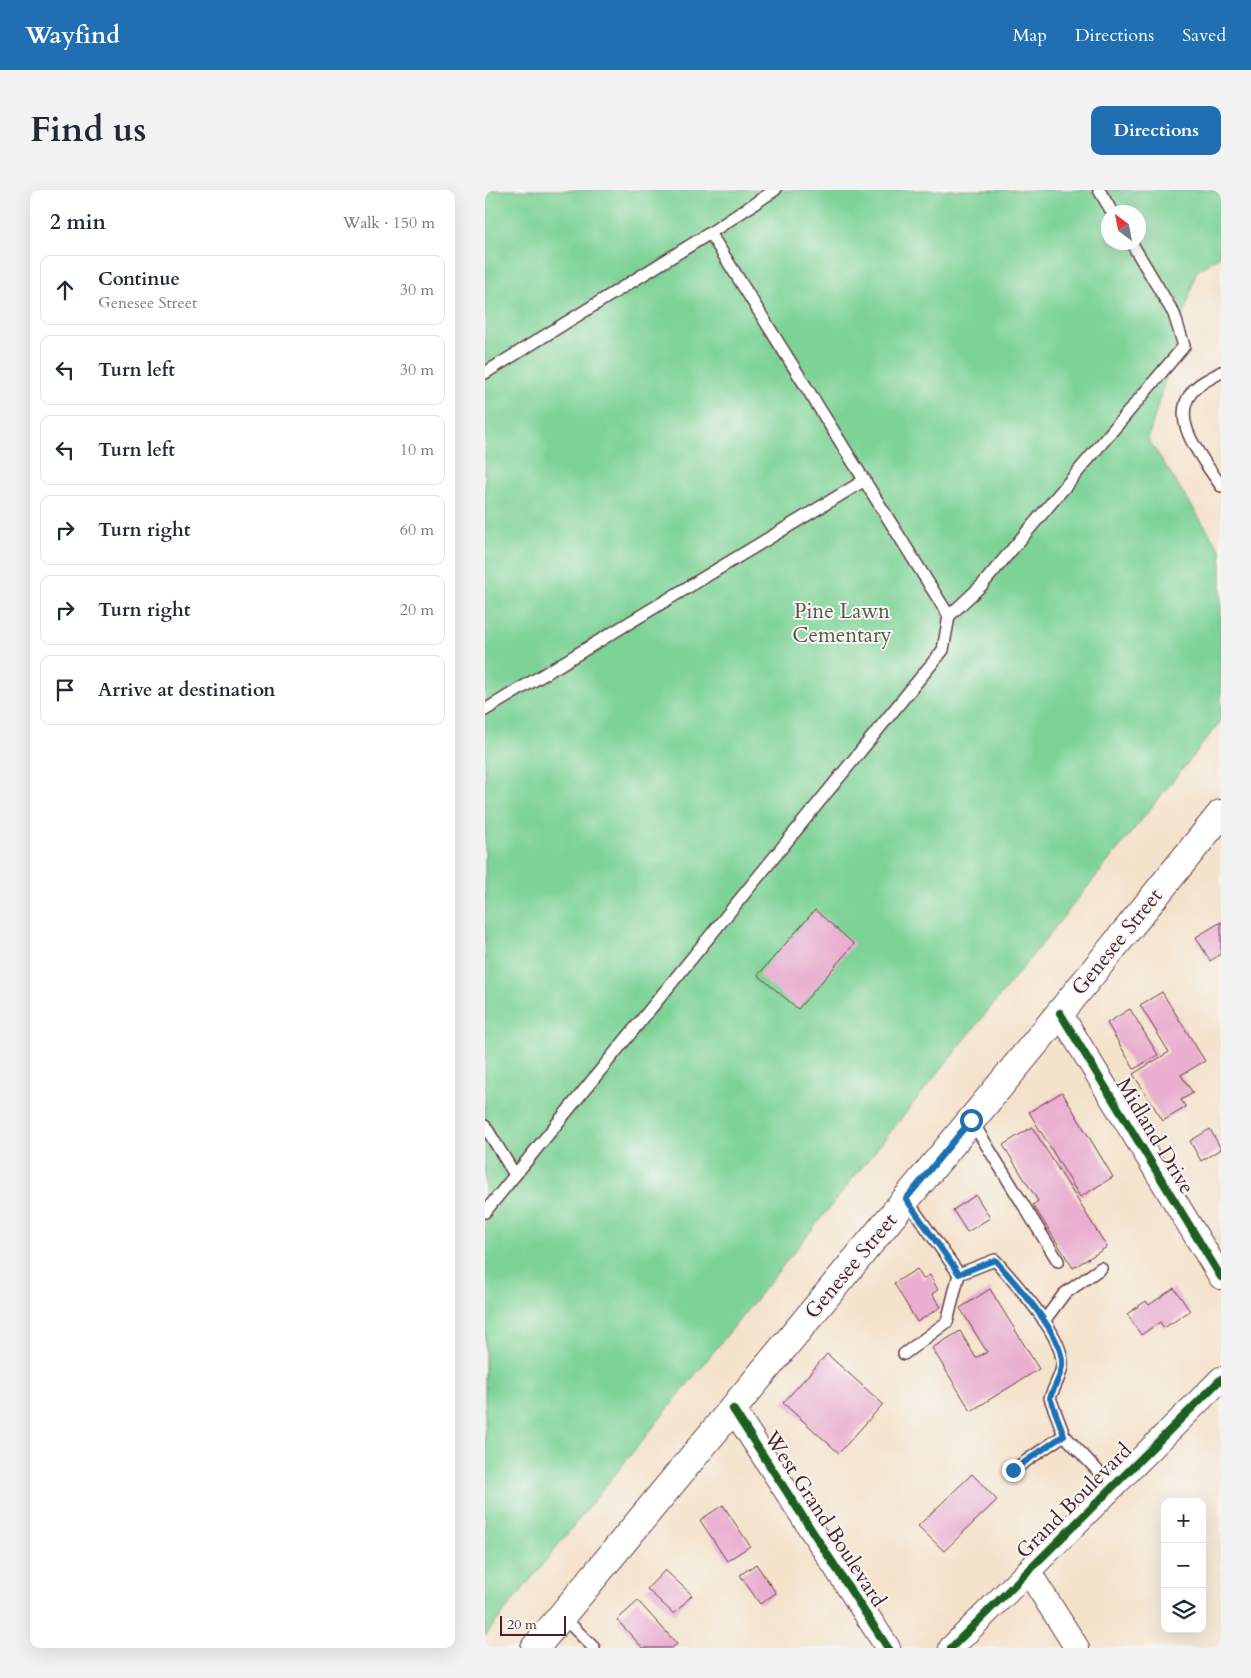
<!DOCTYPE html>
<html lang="en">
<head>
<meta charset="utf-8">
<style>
  :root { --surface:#fff; --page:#f2f2f3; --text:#1f2937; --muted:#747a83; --line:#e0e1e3; --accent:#1f6fb2 }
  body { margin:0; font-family:Cardo,serif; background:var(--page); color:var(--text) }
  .controls { position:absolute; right:15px; bottom:15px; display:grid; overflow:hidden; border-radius:10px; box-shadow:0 5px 20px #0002 }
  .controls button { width:45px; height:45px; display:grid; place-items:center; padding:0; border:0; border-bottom:1px solid var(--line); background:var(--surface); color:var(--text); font:25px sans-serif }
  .compass { position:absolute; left:616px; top:15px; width:45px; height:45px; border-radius:50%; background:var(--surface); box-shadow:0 5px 20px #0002; rotate:328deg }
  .scale { position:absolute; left:15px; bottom:12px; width:66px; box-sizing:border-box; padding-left:5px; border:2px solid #4a1f2b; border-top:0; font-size:14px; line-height:18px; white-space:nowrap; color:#4a1f2b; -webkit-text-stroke:4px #f6f6f2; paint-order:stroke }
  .stop { position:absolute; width:15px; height:15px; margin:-11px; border:4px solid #1f6fb2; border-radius:50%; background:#fff }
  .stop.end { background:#1f6fb2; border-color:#fff; box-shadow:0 1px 5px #0008 }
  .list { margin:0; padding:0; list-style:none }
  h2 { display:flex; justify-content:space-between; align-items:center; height:65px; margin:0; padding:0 20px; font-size:21px }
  h2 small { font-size:16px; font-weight:400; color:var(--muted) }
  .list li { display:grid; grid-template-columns:32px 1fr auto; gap:15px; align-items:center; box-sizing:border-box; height:70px; margin:0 10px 10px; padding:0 10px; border:1px solid var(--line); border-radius:10px }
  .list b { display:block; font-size:19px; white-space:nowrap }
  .list p { margin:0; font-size:16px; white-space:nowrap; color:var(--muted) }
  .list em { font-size:16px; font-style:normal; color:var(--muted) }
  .icon { flex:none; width:28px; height:28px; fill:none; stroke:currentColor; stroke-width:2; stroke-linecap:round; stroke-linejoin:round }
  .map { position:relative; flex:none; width:736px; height:1458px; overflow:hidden; border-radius:10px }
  header { display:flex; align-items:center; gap:30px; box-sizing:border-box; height:70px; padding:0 25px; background:var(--accent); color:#fff }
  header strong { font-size:24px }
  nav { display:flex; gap:28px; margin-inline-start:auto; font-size:18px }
  .intro { display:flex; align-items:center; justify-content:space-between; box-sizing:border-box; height:120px; padding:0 30px }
  h1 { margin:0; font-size:35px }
  .button { padding:12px 22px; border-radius:10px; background:var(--accent); color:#fff; font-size:18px; font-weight:700 }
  main { display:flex; gap:30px; padding:0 30px }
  aside { flex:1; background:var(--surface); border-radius:10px; box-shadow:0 5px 20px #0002 }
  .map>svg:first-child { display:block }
  .green { fill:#7dd396; stroke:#647960; fill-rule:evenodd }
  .building { fill:#e9aed0 }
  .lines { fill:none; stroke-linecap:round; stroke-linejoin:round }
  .service-casing { stroke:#643c43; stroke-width:14 }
  .minor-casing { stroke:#643c43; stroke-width:26 }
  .secondary-casing { stroke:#643c43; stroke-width:30 }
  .service { stroke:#fff; stroke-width:11 }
  .minor { stroke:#fff; stroke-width:24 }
  .secondary { stroke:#fff; stroke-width:28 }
  .cycleway-casing { stroke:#f6f6f2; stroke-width:11 }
  .cycleway { stroke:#1b5e20; stroke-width:8 }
  .route { stroke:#1f6fb2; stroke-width:6 }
  .labels { text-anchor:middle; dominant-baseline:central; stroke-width:4; stroke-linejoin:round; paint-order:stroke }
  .park-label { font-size:21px; fill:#59554b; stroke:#f6f6f2 }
  .street-label { font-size:21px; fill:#4a1f2b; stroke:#f6f6f2 }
</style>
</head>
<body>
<header>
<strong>Wayfind</strong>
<nav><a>Map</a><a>Directions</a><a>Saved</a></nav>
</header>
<div class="intro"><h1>Find us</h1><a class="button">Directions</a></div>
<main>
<aside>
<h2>2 min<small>Walk · 150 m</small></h2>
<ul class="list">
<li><svg class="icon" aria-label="ahead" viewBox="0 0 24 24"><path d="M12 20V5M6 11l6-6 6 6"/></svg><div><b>Continue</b><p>Genesee Street</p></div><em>30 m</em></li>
<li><svg class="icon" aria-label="left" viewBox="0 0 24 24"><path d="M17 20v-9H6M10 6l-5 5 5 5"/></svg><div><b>Turn left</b></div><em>30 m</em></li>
<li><svg class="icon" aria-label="left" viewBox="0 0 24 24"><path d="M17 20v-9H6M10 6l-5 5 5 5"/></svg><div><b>Turn left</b></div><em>10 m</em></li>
<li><svg class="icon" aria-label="right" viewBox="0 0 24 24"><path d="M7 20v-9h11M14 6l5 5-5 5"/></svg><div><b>Turn right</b></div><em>60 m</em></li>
<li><svg class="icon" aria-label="right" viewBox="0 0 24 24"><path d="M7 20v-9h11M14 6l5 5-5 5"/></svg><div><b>Turn right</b></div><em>20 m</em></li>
<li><svg class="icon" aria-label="arrive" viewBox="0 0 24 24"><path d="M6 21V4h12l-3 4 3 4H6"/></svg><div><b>Arrive at destination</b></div></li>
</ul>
</aside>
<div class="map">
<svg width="736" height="1458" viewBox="0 0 736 1458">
  <rect width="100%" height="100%" fill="#f6f6f2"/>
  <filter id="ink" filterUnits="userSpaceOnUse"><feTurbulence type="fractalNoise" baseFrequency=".02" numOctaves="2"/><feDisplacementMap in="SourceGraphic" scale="10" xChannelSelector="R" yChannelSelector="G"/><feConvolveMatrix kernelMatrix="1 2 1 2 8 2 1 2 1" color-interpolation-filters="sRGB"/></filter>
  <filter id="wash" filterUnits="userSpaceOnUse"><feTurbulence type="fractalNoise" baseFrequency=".0096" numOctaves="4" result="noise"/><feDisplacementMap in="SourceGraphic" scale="20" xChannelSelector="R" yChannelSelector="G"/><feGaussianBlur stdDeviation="1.12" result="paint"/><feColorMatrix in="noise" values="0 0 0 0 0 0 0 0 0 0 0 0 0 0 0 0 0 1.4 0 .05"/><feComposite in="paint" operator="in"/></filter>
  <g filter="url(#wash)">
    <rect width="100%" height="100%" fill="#f5e2cb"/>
    <!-- green -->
    <path class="green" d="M0 0H736V65L711 82 663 249 736 361V531L0 1446ZM624 22H654V52H624Z"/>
    <g id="blocks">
      <!-- building -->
      <g class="building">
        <polygon points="330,720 369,754 313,819 273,785"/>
        <polygon points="736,732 736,764 725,771 711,747"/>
        <polygon points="677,802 720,871 696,885 708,903 696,910 701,917 678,931 648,884 684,862 655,815"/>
        <polygon points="645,819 673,865 649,879 622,833"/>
        <polygon points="577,902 628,987 595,1007 544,922"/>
        <polygon points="547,937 622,1057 588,1078 548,1015 553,1011 518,955"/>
        <polygon points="725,939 736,959 716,971 705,951"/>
        <polygon points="491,1005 505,1028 482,1042 468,1020"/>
        <polygon points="432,1079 438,1089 445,1085 453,1100 447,1104 456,1117 432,1132 409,1093"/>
        <polygon points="689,1098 705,1121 679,1138 675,1132 656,1145 642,1124 661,1111 664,1115"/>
        <polygon points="505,1099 554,1179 486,1221 447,1158 475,1141 491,1168 502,1162 475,1118"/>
        <polygon points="342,1164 398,1214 354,1263 298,1213"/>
        <polygon points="487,1284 512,1310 459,1361 433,1336"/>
        <polygon points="238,1315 265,1356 242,1371 215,1330"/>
        <polygon points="271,1374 291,1403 275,1414 255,1385"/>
        <polygon points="180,1380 207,1405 189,1424 162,1399"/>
        <polygon points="153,1411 192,1454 187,1458 158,1458 132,1430"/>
      </g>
    </g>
  </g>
  <g filter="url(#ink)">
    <use href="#blocks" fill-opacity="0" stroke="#643c43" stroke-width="1"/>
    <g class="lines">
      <defs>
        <g id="service">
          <polyline points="614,0 627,22"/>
          <path d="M736 182C727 188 713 193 707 202 683 231 720 271 736 296"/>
          <polyline points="0,183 225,43 290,0"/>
          <polyline points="464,426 497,395 699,156 689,124 646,52"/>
          <polyline points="0,520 380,290"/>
          <polyline points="486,930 573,1071"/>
          <polyline points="0,936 30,985"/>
          <path d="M421 1009 474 1084 510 1070C529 1092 580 1146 577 1176 576 1186 568 1199 565 1208L579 1245 628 1297"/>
          <polyline points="0,1022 458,460 464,426 225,43"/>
          <polyline points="559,1131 579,1104 616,1078"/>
          <polyline points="419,1164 462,1132 474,1084"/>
          <polyline points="528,1280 579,1245"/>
          <polyline points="77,1426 109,1458"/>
        </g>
        <g id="minor">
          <polyline points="575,823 736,1087"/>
          <polyline points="248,1219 403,1458"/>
          <polyline points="543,1381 592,1458"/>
          <polyline points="466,1458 736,1189"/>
        </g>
        <polyline id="secondary" points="50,1458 575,823 736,624"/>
      </defs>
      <!-- service casing -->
      <use href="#service" class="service-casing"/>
      <!-- minor casing -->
      <use href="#minor" class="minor-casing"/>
      <!-- secondary casing -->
      <use href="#secondary" class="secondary-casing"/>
      <!-- service -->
      <use href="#service" class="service"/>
      <!-- minor -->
      <use href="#minor" class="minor"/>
      <!-- secondary -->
      <use href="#secondary" class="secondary"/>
      <defs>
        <g id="cycleway">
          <polyline points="575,823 736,1087"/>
          <polyline points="248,1219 403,1458"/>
          <polyline points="466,1458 736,1189"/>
        </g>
      </defs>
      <!-- cycleway casing -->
      <use href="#cycleway" class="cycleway-casing"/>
      <!-- cycleway -->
      <use href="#cycleway" class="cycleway"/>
    </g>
  </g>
  <g class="lines" filter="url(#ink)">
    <!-- route -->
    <path class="route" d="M486 930 421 1009 474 1084 510 1070C529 1092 580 1146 577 1176 576 1186 568 1199 565 1208L579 1245 528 1280"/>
  </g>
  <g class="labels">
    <!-- park labels -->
    <g class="park-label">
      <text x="357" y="421">Pine Lawn<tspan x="357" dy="24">Cementary</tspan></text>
    </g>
    <!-- street labels -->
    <g class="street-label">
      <text transform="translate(632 752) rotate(-51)">Genesee Street</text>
      <text transform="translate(670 946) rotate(59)">Midland Drive</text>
      <text transform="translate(366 1076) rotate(-50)">Genesee Street</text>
      <text transform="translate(589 1311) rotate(-45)">Grand Boulevard</text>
      <text transform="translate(340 1329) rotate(57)">West Grand Boulevard</text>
    </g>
  </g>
</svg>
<div class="controls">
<button>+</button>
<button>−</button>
<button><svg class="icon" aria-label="layers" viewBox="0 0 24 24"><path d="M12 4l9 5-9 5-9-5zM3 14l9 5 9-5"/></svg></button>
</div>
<svg class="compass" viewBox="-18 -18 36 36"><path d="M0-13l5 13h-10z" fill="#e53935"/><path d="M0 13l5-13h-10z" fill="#747a83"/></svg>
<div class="scale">20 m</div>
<div class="stop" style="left:486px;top:930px"></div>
<div class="stop end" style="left:528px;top:1280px"></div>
</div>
</main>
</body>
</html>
